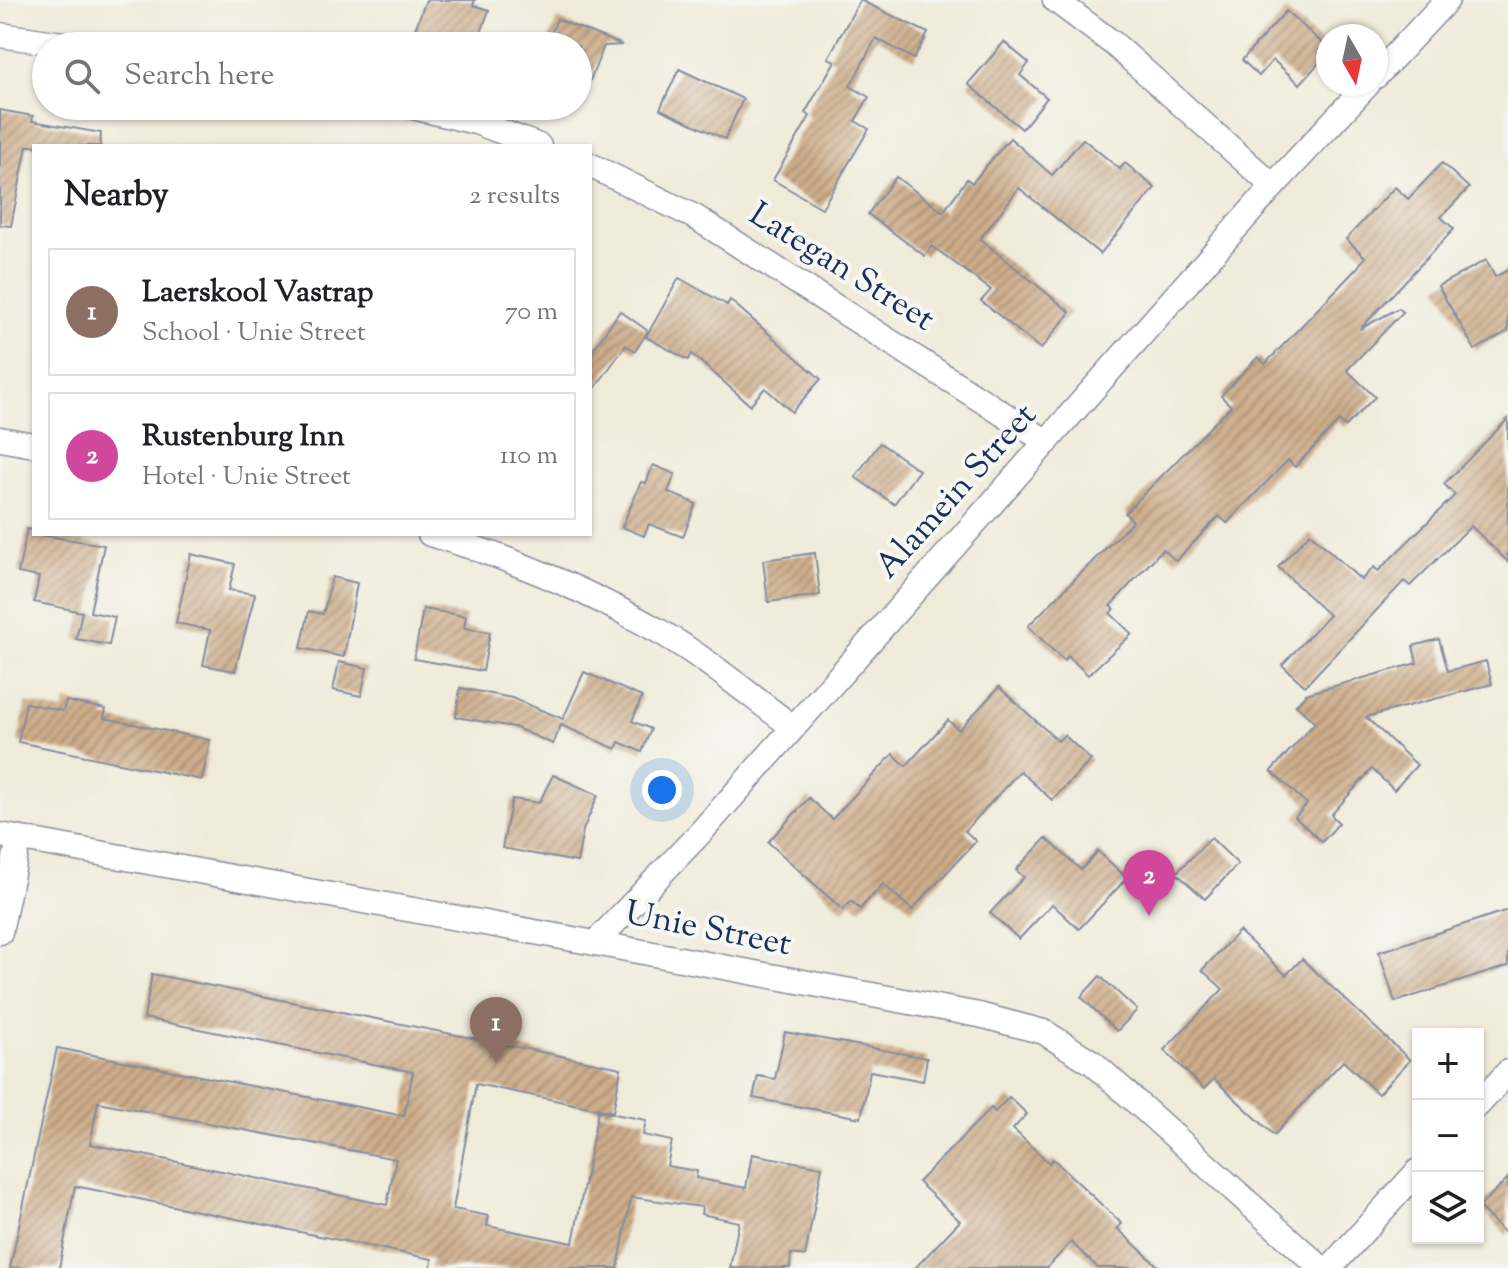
<!DOCTYPE html>
<html lang="en">
<head>
<meta charset="utf-8">
<style>
  :root { --surface:#fff; --page:#f2f2f2; --text:#202124; --muted:#757577; --line:#e0e0e0; --accent:#0f766e }
  body { margin:0; font-family:"Sorts Mill Goudy",serif; background:var(--page); color:var(--text) }
  .controls { position:absolute; right:24px; bottom:24px; display:grid; overflow:hidden; border-radius:0px; box-shadow:0 2px 6px #0004 }
  .controls button { width:72px; height:72px; display:grid; place-items:center; padding:0; border:0; border-bottom:2px solid var(--line); background:var(--surface); color:var(--text); font:40px sans-serif }
  .compass { position:absolute; left:1316px; top:24px; width:72px; height:72px; border-radius:50%; background:var(--surface); box-shadow:0 2px 6px #0004; rotate:171deg }
  .you { position:absolute; left:662px; top:790px; width:28px; height:28px; margin:-20px; border:6px solid #fff; border-radius:50%; background:#1a73e8; box-shadow:0 0 0 12px #1a73e833 }
  .badge { display:grid; place-items:center; width:52px; height:52px; border-radius:50%; background:var(--accent); color:#fff; font-size:26px; font-weight:700 }
  .pin { position:absolute; translate:-50% -66px; filter:drop-shadow(0 2px 4px #0008) }
  .pin::after { content:''; position:absolute; top:42px; width:28px; height:24px; background:inherit; clip-path:polygon(0 0,100% 0,50% 100%) }
  .list { margin:0; padding:0; list-style:none }
  h2 { display:flex; justify-content:space-between; align-items:center; height:104px; margin:0; padding:0 32px; font-size:34px }
  h2 small { font-size:26px; font-weight:400; color:var(--muted) }
  .list li { display:grid; grid-template-columns:52px 1fr auto; gap:24px; align-items:center; box-sizing:border-box; height:128px; margin:0 16px 16px; padding:0 16px; border:2px solid var(--line); border-radius:0px }
  .list b { display:block; font-size:30px; white-space:nowrap }
  .list p { margin:0; font-size:26px; white-space:nowrap; color:var(--muted) }
  .list em { font-size:26px; font-style:normal; color:var(--muted) }
  .icon { flex:none; width:44px; height:44px; fill:none; stroke:currentColor; stroke-width:2; stroke-linecap:round; stroke-linejoin:round }
  .map { position:relative; flex:none; width:1508px; height:1268px; overflow:hidden }
  .search { position:absolute; background:var(--surface); box-shadow:0 2px 6px #0004; left:32px; top:32px; width:560px; height:88px; display:flex; align-items:center; gap:20px; box-sizing:border-box; padding:0 28px; border-radius:44px; color:var(--muted); font-size:30px }
  .panel { position:absolute; background:var(--surface); box-shadow:0 2px 6px #0004; left:32px; top:144px; width:560px; height:392px; border-radius:0px }
  .map>svg:first-child { display:block }
  .building { fill:url(#building-hatch); fill-rule:evenodd }
  .lines { fill:none; stroke-linecap:round; stroke-linejoin:round }
  .minor-casing { stroke:#868d9c; stroke-width:27 }
  .minor { stroke:#fff; stroke-width:24 }
  .labels { text-anchor:middle; dominant-baseline:central; stroke-width:8; stroke-linejoin:round; paint-order:stroke }
  .street-label { font-size:34px; fill:#1b2f5e; stroke:#f6f6f2 }
</style>
</head>
<body>
<div class="map">
<svg width="1508" height="1268" viewBox="0 0 1508 1268">
  <defs>
    <pattern id="building-hatch" width="6" height="6" patternUnits="userSpaceOnUse" patternTransform="scale(2)"><rect width="6" height="6" fill="#cdad8a"/><path d="M-1 1l2-2M0 6l6-6M5 7l2-2" fill="none" stroke="#a68d74"/></pattern>
  </defs>
  <rect width="100%" height="100%" fill="#f6f6f2"/>
  <filter id="ink" filterUnits="userSpaceOnUse"><feTurbulence type="fractalNoise" baseFrequency=".0125" numOctaves="2"/><feDisplacementMap in="SourceGraphic" scale="16" xChannelSelector="R" yChannelSelector="G"/><feConvolveMatrix kernelMatrix="1 2 1 2 8 2 1 2 1" color-interpolation-filters="sRGB"/></filter>
  <filter id="wash" filterUnits="userSpaceOnUse"><feTurbulence type="fractalNoise" baseFrequency=".006" numOctaves="4" result="noise"/><feDisplacementMap in="SourceGraphic" scale="32" xChannelSelector="R" yChannelSelector="G"/><feGaussianBlur stdDeviation="1.8" result="paint"/><feColorMatrix in="noise" values="0 0 0 0 0 0 0 0 0 0 0 0 0 0 0 0 0 1.4 0 .05"/><feComposite in="paint" operator="in"/></filter>
  <g filter="url(#wash)">
    <rect width="100%" height="100%" fill="#f0ebd9"/>
    <g id="blocks">
      <!-- building -->
      <g class="building">
        <polygon points="426,0 475,0 473,5 489,10 477,44 461,39 459,46 454,46 414,32"/>
        <polygon points="860,0 928,33 914,59 876,38 850,86 869,97 855,121 869,129 822,208 773,180 810,116 805,113 835,61 828,58"/>
        <polygon points="1286,11 1328,48 1328,53 1300,84 1273,60 1259,76 1242,60"/>
        <polygon points="557,19 622,45 604,46 579,108 578,46 546,46"/>
        <polygon points="1004,42 1029,63 1020,75 1047,98 1022,129 968,84"/>
        <polygon points="679,69 743,99 725,139 660,109"/>
        <polygon points="0,110 33,116 32,121 101,133 100,146 27,146 11,226 0,225"/>
        <polygon points="1010,138 1052,175 1083,139 1120,169 1125,163 1155,188 1100,254 1019,188 980,239 1070,312 1041,349 981,301 991,290 932,246 925,256 868,214 896,177 943,212 967,179 972,183"/>
        <polygon points="1442,163 1469,188 1441,217 1454,229 1360,329 1399,308 1403,312 1347,370 1375,397 1345,427 1339,421 1295,467 1288,460 1227,523 1219,516 1176,561 1163,549 1110,606 1114,609 1110,613 1132,634 1088,675 1068,656 1064,661 1028,626 1133,521 1125,513 1231,406 1221,396 1258,357 1265,364 1358,267 1365,257 1346,239 1395,187 1408,199"/>
        <polygon points="1486,260 1495,277 1508,270 1508,331 1475,350 1438,286"/>
        <polygon points="679,278 727,305 730,300 821,379 792,412 765,388 750,405 692,354 688,360 646,337"/>
        <polygon points="620,311 648,331 635,351 626,345 590,395 590,354"/>
        <polygon points="1508,419 1508,562 1471,526 1410,586 1404,581 1305,686 1282,665 1329,615 1278,567 1310,533 1361,580 1374,567 1378,571 1455,495 1444,484"/>
        <polygon points="880,443 919,470 894,504 855,477"/>
        <polygon points="653,465 675,474 668,492 696,504 683,537 649,524 644,536 622,527 641,482 646,483"/>
        <polygon points="27,529 34,530 34,534 104,545 90,612 115,617 109,645 76,639 82,612 34,602 39,577 18,573"/>
        <polygon points="815,553 820,595 768,602 763,560"/>
        <polygon points="191,554 235,564 229,590 255,594 235,671 203,665 210,630 176,623"/>
        <polygon points="332,577 357,583 344,657 301,648 309,611 323,614"/>
        <polygon points="423,609 466,616 464,628 490,632 483,671 414,659"/>
        <polygon points="1439,639 1448,671 1486,661 1492,684 1366,717 1417,765 1394,790 1372,769 1331,815 1339,823 1322,842 1295,817 1307,804 1271,771 1315,723 1296,705 1306,694 1417,663 1413,646"/>
        <polygon points="339,662 367,668 361,696 333,690"/>
        <polygon points="584,672 642,697 632,721 651,729 642,752 619,742 616,749 561,725 553,744 514,727 456,717 460,688 512,698 563,719"/>
        <polygon points="999,687 1058,741 1064,735 1091,760 1052,800 1020,771 965,831 976,841 912,910 883,884 860,909 851,901 843,910 768,842 809,798 832,819 893,754 906,766 948,720 959,730"/>
        <polygon points="66,701 106,709 104,718 210,740 202,780 18,742 26,703 63,711"/>
        <polygon points="553,775 598,795 583,830 577,862 502,848 512,799 539,803"/>
        <polygon points="1046,838 1081,870 1098,851 1127,878 1079,929 1052,904 1019,939 990,913 1024,877 1016,870"/>
        <polygon points="1211,838 1238,864 1205,899 1176,873"/>
        <polygon points="1508,910 1508,966 1395,1002 1379,952"/>
        <polygon points="1239,931 1286,975 1302,959 1410,1060 1378,1094 1343,1061 1274,1135 1214,1079 1204,1089 1164,1050 1223,989 1202,970"/>
        <path d="M152 974 621 1068 613 1112 476 1084 453 1209 489 1216 487 1226 573 1243 598 1111 646 1120 643 1135 672 1141 667 1166 697 1171 696 1178 746 1188 752 1154 822 1167 805 1256 791 1254 790 1268H730L739 1222 701 1214 702 1207 631 1197 618 1268H431L432 1259 75 1186 59 1268H10L57 1048 404 1116 413 1072 144 1018ZM98 1102 396 1159 387 1205 90 1144Z"/>
        <polygon points="1100,976 1137,1010 1117,1031 1081,997"/>
        <polygon points="785,1032 927,1058 923,1081 870,1071 861,1118 753,1098 758,1076 775,1079"/>
        <polygon points="1009,1097 1027,1114 1013,1129 1049,1163 1053,1159 1122,1224 1117,1228 1160,1268 1098,1268 1071,1242 1047,1268 915,1268 960,1221 918,1182 991,1108 995,1112"/>
        <polygon points="1508,1178 1508,1236 1479,1207"/>
      </g>
    </g>
  </g>
  <g filter="url(#ink)">
    <use href="#blocks" fill-opacity="0" stroke="#868d9c" stroke-width="2"/>
    <g class="lines">
      <defs>
        <g id="minor">
          <polyline points="1055,0 1114,44 1273,186"/>
          <polyline points="0,35 77,46"/>
          <polyline points="1376,76 1447,0"/>
          <polyline points="409,106 476,122 539,146"/>
          <polyline points="590,165 695,217 1047,442"/>
          <polyline points="0,439 34,445"/>
          <path d="M430 534C509 557 586 590 657 630 705 657 749 695 793 727"/>
          <polyline points="0,835 595,943 979,1015 1044,1032 1093,1063 1321,1268"/>
          <polyline points="0,932 19,839"/>
          <polyline points="595,943 701,832 1273,186 1368,84"/>
          <polyline points="1478,1105 1508,1072"/>
          <polyline points="1330,1268 1418,1171"/>
        </g>
      </defs>
      <!-- minor casing -->
      <use href="#minor" class="minor-casing"/>
      <!-- minor -->
      <use href="#minor" class="minor"/>
    </g>
  </g>
  <g class="labels">
    <!-- street labels -->
    <g class="street-label">
      <text transform="translate(841 268) rotate(32)">Lategan Street</text>
      <text transform="translate(957 492) rotate(-48)">Alamein Street</text>
      <text transform="translate(708 930) rotate(11)">Unie Street</text>
    </g>
  </g>
</svg>
<div class="controls">
<button>+</button>
<button>−</button>
<button><svg class="icon" aria-label="layers" viewBox="0 0 24 24"><path d="M12 4l9 5-9 5-9-5zM3 14l9 5 9-5"/></svg></button>
</div>
<svg class="compass" viewBox="-18 -18 36 36"><path d="M0-13l5 13h-10z" fill="#e53935"/><path d="M0 13l5-13h-10z" fill="#757577"/></svg>
<div class="you"></div>
<div class="pin badge" style="left:496px;top:1063px;background:#8d6e63">1</div>
<div class="pin badge" style="left:1149px;top:916px;background:#d1479c">2</div>
<div class="search"><svg class="icon" aria-label="search" viewBox="0 0 24 24"><circle cx="10" cy="10" r="6"/><path d="M15 15l6 6"/></svg>Search here</div>
<section class="panel">
<h2>Nearby<small>2 results</small></h2>
<ul class="list">
<li><span class="badge" style="background:#8d6e63">1</span><div><b>Laerskool Vastrap</b><p>School · Unie Street</p></div><em>70 m</em></li>
<li><span class="badge" style="background:#d1479c">2</span><div><b>Rustenburg Inn</b><p>Hotel · Unie Street</p></div><em>110 m</em></li>
</ul>
</section>
</div>
</body>
</html>
